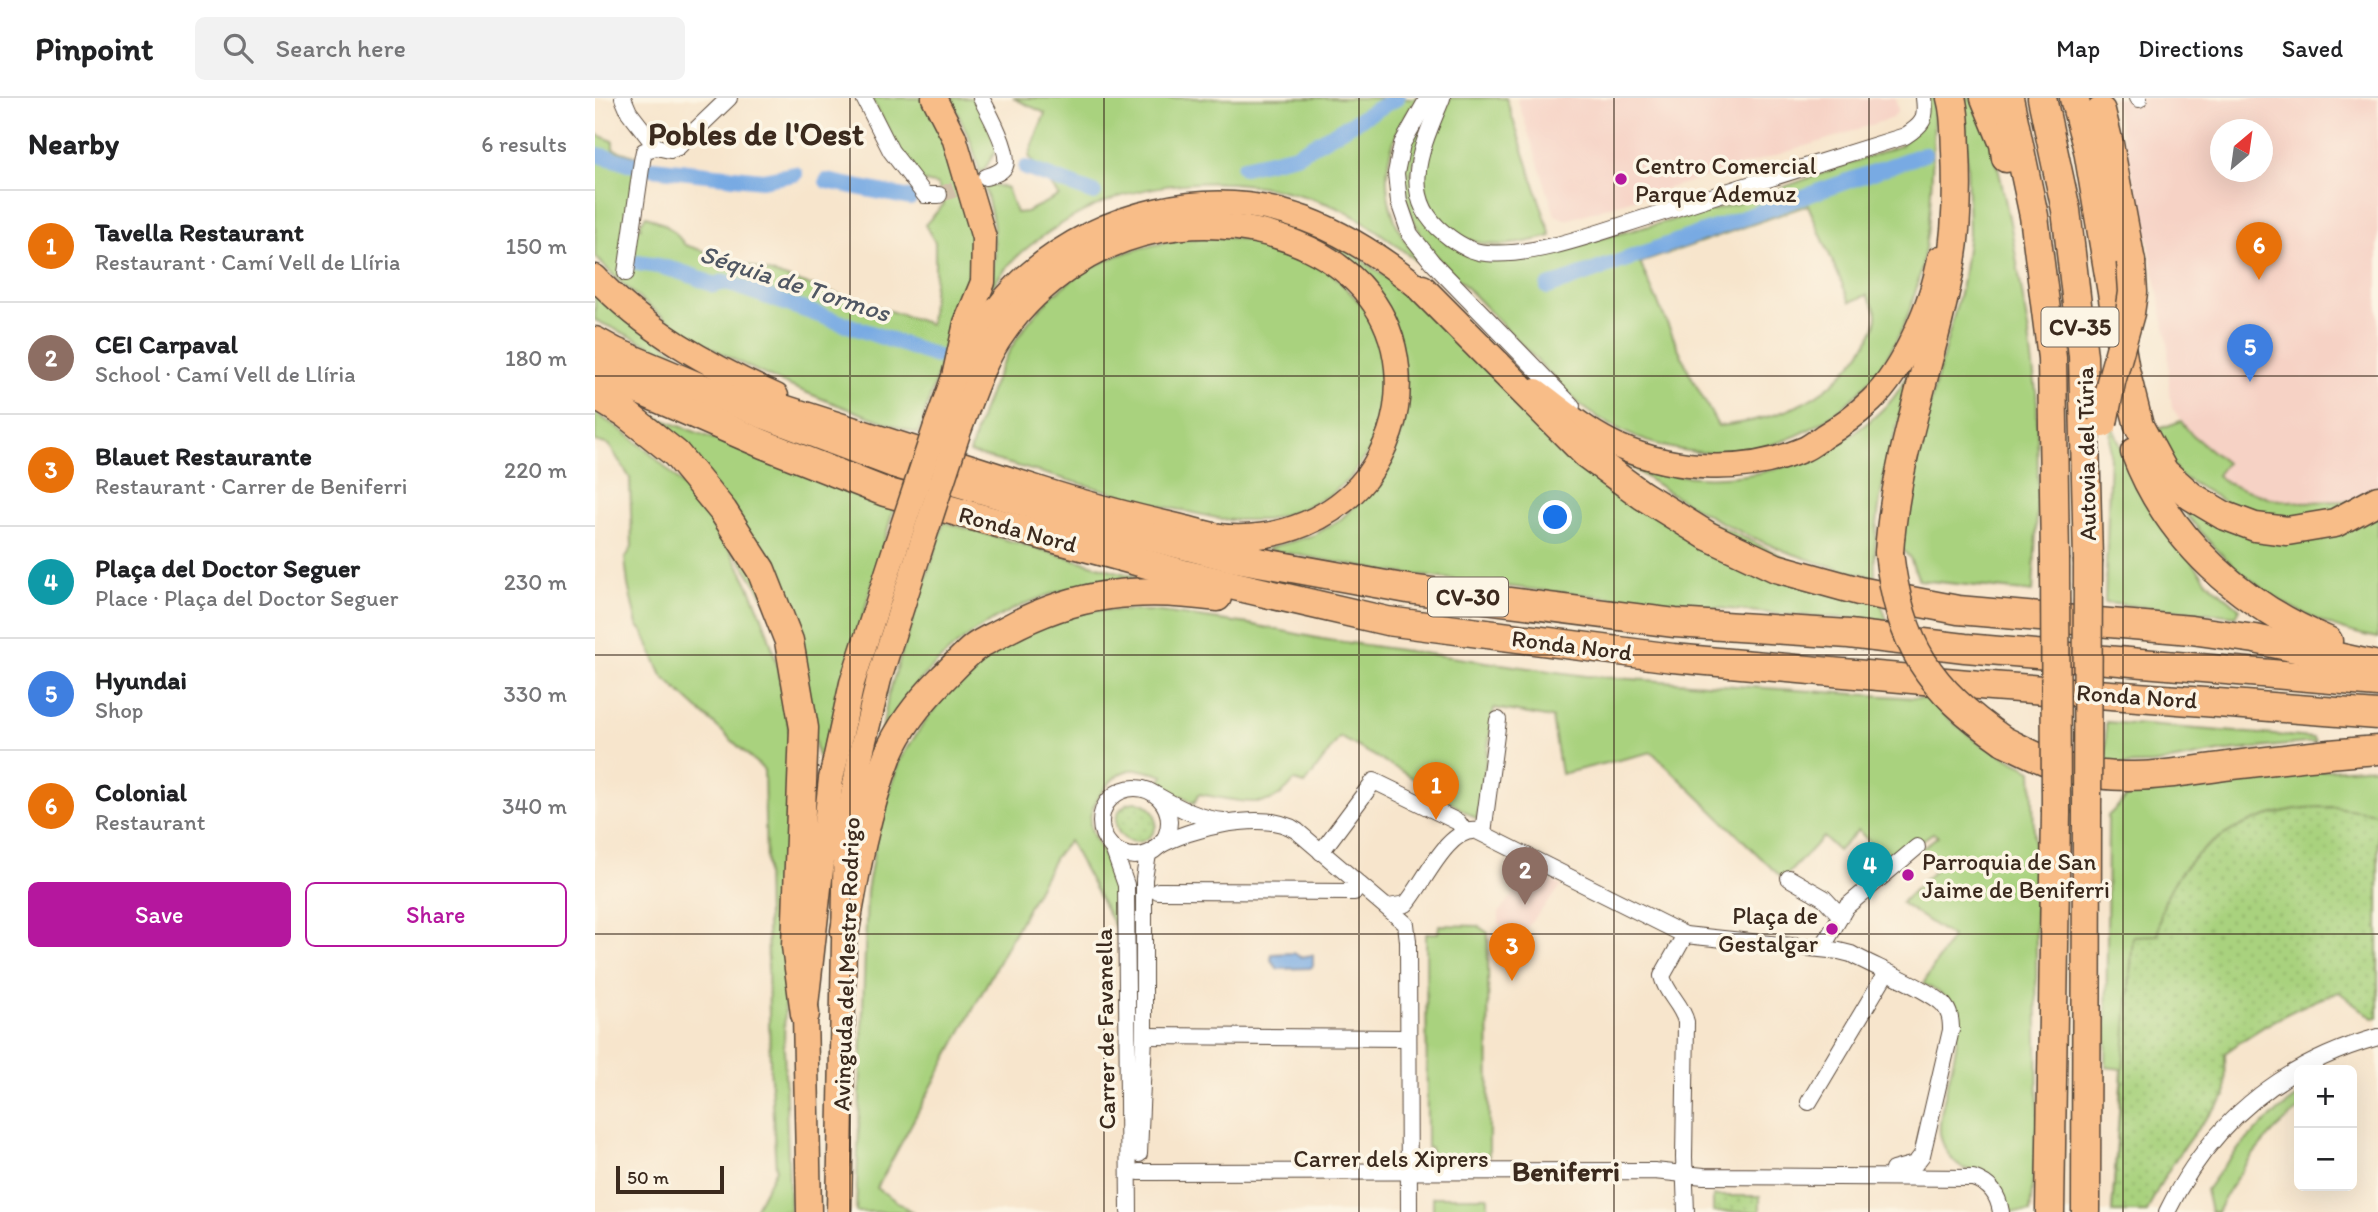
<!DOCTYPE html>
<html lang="en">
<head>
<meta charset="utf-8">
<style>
  :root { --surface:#fff; --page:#f2f2f2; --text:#202124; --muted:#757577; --line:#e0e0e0; --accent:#b5179e }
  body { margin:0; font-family:Itim,sans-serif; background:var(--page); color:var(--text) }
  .controls { position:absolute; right:21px; bottom:21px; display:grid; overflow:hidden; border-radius:10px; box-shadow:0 7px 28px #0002 }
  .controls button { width:63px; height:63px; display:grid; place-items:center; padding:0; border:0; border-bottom:2px solid var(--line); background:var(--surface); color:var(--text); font:35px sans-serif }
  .compass { position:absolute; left:1615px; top:21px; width:63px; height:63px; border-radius:50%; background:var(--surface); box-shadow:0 7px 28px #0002; rotate:29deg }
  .scale { position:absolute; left:21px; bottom:18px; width:108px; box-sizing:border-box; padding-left:7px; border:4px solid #3b2a1e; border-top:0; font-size:19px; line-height:24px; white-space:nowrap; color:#3b2a1e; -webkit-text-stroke:5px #fcf5e5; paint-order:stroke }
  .you { position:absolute; left:961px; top:420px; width:24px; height:24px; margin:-18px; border:5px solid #fff; border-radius:50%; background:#1a73e8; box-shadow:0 0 0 10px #1a73e833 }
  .badge { display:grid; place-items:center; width:46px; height:46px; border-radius:50%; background:var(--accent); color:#fff; font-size:23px; font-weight:700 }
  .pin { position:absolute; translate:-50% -58px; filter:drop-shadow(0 2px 4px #0008) }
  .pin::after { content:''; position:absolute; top:37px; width:24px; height:21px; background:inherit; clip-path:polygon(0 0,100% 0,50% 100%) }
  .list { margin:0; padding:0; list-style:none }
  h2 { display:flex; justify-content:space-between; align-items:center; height:91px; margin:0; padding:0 28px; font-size:30px }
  h2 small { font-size:23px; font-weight:400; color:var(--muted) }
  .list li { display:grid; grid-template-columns:46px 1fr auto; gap:21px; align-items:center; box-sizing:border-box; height:112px; padding:0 28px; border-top:2px solid var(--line) }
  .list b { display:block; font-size:26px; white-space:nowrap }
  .list p { margin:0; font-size:23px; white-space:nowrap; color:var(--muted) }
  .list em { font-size:23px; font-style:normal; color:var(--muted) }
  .actions { display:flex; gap:14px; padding:21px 28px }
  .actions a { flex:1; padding:16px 0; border:2px solid var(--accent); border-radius:10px; text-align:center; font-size:24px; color:var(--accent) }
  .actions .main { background:var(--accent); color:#fff }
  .icon { flex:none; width:38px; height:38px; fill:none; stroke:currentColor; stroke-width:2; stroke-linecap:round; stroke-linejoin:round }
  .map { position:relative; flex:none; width:1783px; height:1114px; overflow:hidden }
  header { display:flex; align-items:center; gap:42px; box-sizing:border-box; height:98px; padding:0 35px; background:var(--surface); border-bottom:2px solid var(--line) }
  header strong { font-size:33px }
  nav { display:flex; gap:38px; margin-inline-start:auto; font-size:24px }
  .search { width:490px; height:63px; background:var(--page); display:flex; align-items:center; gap:18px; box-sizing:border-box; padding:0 24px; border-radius:10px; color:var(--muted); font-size:26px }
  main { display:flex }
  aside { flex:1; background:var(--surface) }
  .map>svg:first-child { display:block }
  .built { fill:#f6d2c5; fill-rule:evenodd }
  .grass { fill:#a9d27e; stroke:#727e4e; stroke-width:2; fill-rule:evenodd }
  .park { fill:url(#park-dots); stroke:#727e4e; stroke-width:2 }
  .water { fill:#78aae3; stroke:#5a6a80; stroke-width:2 }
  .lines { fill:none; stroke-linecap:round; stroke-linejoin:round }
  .canal { stroke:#78aae3; stroke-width:16 }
  .street-tunnel { stroke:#d1c0a9; stroke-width:16; stroke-dasharray:16 8; stroke-linecap:butt }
  .street-casing { stroke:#574638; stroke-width:18 }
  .primary-casing { stroke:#574638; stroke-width:27 }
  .highway-casing { stroke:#574638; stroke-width:31 }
  .street { stroke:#fff; stroke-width:16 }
  .primary { stroke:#f8bd88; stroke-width:24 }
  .highway { stroke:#f8bd88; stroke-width:28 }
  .primary-bridge-casing { stroke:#574638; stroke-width:27; stroke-linecap:butt }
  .highway-bridge-casing { stroke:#574638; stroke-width:31; stroke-linecap:butt }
  .primary-bridge { stroke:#f8bd88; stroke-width:24 }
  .highway-bridge { stroke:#f8bd88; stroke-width:28 }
  .grid { fill:none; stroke:#3b2a1e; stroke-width:2; stroke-opacity:0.55 }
  .poi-dot { fill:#b5179e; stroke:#fcf5e5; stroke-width:2.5 }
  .labels { text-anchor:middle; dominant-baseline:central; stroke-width:7; stroke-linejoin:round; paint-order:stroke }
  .shield { fill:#fcf5e5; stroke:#75675a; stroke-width:2 }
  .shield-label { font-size:23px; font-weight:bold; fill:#3b2a1e }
  .poi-label { font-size:24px; fill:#3b2a1e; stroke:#fcf5e5; text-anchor:start }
  .street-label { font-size:24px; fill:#3b2a1e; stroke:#fcf5e5 }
  .water-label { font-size:26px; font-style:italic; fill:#505763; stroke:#fcf5e5 }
  .quarter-label { font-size:28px; font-weight:bold; fill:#3b2a1e; stroke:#fcf5e5 }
  .district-label { font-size:32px; font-weight:bold; fill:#3b2a1e; stroke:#fcf5e5 }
</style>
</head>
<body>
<header>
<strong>Pinpoint</strong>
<div class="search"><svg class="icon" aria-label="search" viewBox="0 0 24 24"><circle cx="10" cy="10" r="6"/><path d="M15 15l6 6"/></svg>Search here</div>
<nav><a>Map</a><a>Directions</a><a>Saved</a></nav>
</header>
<main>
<aside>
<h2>Nearby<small>6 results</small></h2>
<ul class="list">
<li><span class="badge" style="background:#e8710a">1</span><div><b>Tavella Restaurant</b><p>Restaurant · Camí Vell de Llíria</p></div><em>150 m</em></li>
<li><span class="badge" style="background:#8d6e63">2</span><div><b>CEI Carpaval</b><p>School · Camí Vell de Llíria</p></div><em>180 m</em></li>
<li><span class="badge" style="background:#e8710a">3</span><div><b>Blauet Restaurante</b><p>Restaurant · Carrer de Beniferri</p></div><em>220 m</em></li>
<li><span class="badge" style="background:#0f9aa8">4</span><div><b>Plaça del Doctor Seguer</b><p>Place · Plaça del Doctor Seguer</p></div><em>230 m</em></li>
<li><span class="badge" style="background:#3f7fe0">5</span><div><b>Hyundai</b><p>Shop</p></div><em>330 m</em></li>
<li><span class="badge" style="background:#e8710a">6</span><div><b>Colonial</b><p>Restaurant</p></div><em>340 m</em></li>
</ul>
<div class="actions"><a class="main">Save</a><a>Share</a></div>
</aside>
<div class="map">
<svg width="1783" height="1114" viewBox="0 0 1783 1114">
  <defs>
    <pattern id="park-dots" width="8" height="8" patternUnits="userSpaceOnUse" patternTransform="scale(1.75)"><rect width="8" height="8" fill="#a9d27e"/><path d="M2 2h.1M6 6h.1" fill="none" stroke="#92b46c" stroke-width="1.8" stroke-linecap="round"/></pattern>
  </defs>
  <rect width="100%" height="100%" fill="#fcf5e5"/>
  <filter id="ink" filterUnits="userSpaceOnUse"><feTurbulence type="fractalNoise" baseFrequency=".0143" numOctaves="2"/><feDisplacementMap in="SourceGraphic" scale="14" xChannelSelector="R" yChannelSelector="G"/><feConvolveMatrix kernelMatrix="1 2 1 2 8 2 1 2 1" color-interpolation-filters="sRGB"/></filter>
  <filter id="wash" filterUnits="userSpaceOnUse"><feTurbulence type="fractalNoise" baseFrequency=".00686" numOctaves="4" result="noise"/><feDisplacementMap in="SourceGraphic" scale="28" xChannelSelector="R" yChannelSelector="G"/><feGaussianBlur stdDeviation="1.57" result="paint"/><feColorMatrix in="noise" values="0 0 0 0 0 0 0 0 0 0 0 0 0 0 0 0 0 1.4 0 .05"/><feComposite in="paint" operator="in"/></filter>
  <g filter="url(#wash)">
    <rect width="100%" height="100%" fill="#f7e5cc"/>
    <!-- built -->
    <g class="built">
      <polygon points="922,0 1300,0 1303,13 1297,20 1243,38 971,122 960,117"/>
      <path d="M1518 0H1783V390L1762 403 1701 404 1678 401 1631 385 1621 378 1609 348 1597 337 1577 310 1574 287 1573 245 1552 138ZM1626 32H1668V74H1626Z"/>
      <polygon points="938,773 967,788 925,837 904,826 904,814"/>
    </g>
    <!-- grass -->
    <g class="grass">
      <path d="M276 0H333L357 50 383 170 343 275 323 336C208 295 84 253 0 158V36L18 43V51L42 59 31 128 46 130V124L51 118C70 125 79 132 90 147L335 226 340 174V144L330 127 349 106 343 87 326 83 319 78Z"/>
      <polygon points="355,0 377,0 391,22 402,51 389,72 385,74 375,41"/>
      <path d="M418 0H823C778 59 783 117 831 171 802 148 769 119 733 106 642 72 538 77 457 132 428 151 411 166 393 195L400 158 398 124 390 89 396 86 412 90 421 115 431 114 464 98 434 58 450 15Z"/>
      <path d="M855 0H911L956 138C914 150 872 155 842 117 835 108 829 95 829 83 830 54 845 27 855 0Z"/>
      <path d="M1334 0H1339V16C1337 79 1337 145 1317 205 1269 353 1104 401 983 305L838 155C816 124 798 84 814 46 820 32 831 20 838 8L816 75 852 146 952 154 1141 106 1307 47ZM1213 107 1255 204 1272 197C1275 202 1281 210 1282 216 1283 229 1271 246 1264 256 1231 304 1180 322 1123 328L1095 276 1045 165Z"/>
      <polygon points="1370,0 1382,0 1399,50 1416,129 1434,237 1442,301 1443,392 1438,494 1324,482 1315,460 1305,449 1318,370 1367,187 1374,135"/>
      <path d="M628 139 662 143 733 171 771 211 786 242 793 283 790 313 778 347 755 380 735 397 704 412 672 422H631L571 409 375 355C411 216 479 142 628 139Z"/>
      <polygon points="734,145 755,154 818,198 986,362 1286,505 1292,523 1183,516 942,492 789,473 671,451 719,437 746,421 777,392 800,352 809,323 762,169"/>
      <polygon points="0,188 93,265 0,222"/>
      <path d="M1323 259C1300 332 1277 402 1280 479 1185 461 1100 416 1022 359 1035 364 1049 372 1062 374 1146 391 1234 367 1294 305 1306 292 1314 274 1323 259Z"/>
      <path d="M0 315C116 385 180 505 195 638L189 950 195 1114 159 1113 181 1071 175 967 169 672 67 578 48 534 42 527 33 487 30 461 37 449 35 380 14 347 0 343Z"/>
      <polygon points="53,316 299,409 227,663 222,656 206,558"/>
      <polygon points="1586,323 1597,337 1631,365 1622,377 1631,385 1678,401 1701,404 1762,403 1725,419 1656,419 1584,377 1558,333"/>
      <polygon points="1516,325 1543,390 1611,482 1645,511 1641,518 1510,505"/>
      <path d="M1572 388 1668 434 1783 406V540C1693 524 1620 464 1572 388Z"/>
      <path d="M349 424 545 480C433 486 341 540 286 638L293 598Z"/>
      <path d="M490 512 559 513 654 526 727 541 991 578 1334 601 1354 621 1384 645 1437 672 1440 766 1443 1024 1435 1114H1411C1411 1098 1405 1081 1388 1075 1382 1072 1374 1073 1367 1070 1357 1065 1346 1046 1345 1035 1342 1000 1378 931 1355 903 1349 895 1337 891 1328 886L1357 839 1306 805 1342 770 1326 751 1343 738 1338 735 1294 765 1263 732 1243 753 1228 739 1188 781 1057 654 966 676 957 620 899 610 882 721 808 674 745 639 710 686 699 683C693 691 683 701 672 703 655 707 621 699 604 696L599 705 587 698 582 702 569 692 566 683 569 678C559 675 542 669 531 673 515 678 494 708 495 725 497 743 514 761 520 780 526 798 524 820 526 840L474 743 460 759 282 1090 317 1114H261L272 793 284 726 305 661 333 619 365 578 394 557 446 528Z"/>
      <polygon points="1511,624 1719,640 1721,644 1624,654 1558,666 1511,667"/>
      <polygon points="1783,669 1783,743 1774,740 1517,1114 1527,971 1511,969 1513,718 1538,693 1585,691 1670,676"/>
      <polygon points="844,827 883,828 893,835 894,1059 836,1059 836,1050 832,1050 831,835 843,835"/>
      <path d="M1704 998V1012C1668 1038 1642 1075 1622 1114H1616L1611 1092C1637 1054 1666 1024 1704 998Z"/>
      <rect x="838" y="1099" width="55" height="15"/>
    </g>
    <!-- park -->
    <g class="park">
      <circle cx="541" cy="724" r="20"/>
      <path d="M1739 709 1783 715V919L1778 920 1744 894C1702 908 1665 928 1630 955L1631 998C1598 1033 1571 1069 1552 1114H1517L1538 838 1563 837C1566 767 1633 724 1696 712 1710 709 1725 709 1739 709Z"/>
      <rect x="1118" y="1098" width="47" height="16"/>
    </g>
    <!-- water -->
    <polygon class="water" points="699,855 705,859 718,857 718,868 715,870 683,871 676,862 677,856"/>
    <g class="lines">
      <!-- canal -->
      <g class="canal">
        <polyline points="0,56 40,67"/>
        <polyline points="649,69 701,57 802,0"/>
        <polyline points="57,70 167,82 200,76"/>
        <polyline points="431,70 499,95"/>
        <polyline points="232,83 315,100"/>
        <path d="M43 165C71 168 94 175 119 187L130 184 341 258"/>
        <polyline points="953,189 1329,56"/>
      </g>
    </g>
  </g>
  <g filter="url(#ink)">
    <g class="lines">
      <!-- street-tunnel -->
      <polyline class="street-tunnel" points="344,97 382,83"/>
      <defs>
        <g id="street">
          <polyline points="28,0 34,14 61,49"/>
          <polyline points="269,0 296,53 330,97 344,97"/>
          <path d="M386 0C393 13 416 55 410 68 406 75 397 77 391 79"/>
          <polyline points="833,0 807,46 801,75 804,104 815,136 837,164 977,308"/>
          <path d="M847 0C829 45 801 97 849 135 861 145 875 154 891 155 939 160 1010 132 1056 118 1141 91 1225 64 1310 38 1327 27 1332 22 1329 0"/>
          <polyline points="1543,0 1544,1"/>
          <polyline points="61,49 75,52 83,49 134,0"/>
          <polyline points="31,175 47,63 49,53 61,49"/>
          <circle cx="540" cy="724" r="34"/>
          <path d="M563 698C584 710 605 721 629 723"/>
          <polyline points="888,735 903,622"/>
          <path d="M562 749C593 730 670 711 702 733L811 826 813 843 814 1114"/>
          <polyline points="518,750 531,787 534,1114"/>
          <polyline points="726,754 779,683 863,724 870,734"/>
          <polyline points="1194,780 1229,800 1242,814"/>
          <polyline points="563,793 759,794"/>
          <path d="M794 809 811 806C829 786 852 729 882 733L1090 837 1244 853 1256 856C1278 868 1333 891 1348 906 1355 914 1356 922 1356 932L1327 1057 1320 1066 1298 1072"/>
          <path d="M1090 837 1067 878C1071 896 1087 906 1091 924L1089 1059 1091 1114"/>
          <polyline points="1227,850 1251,809 1322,749"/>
          <polyline points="549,938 813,940"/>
          <polyline points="1214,1004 1291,875"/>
          <polyline points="544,1056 549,938 549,781 553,756"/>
          <path d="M544 1074 1059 1073 1109 1078 1378 1080C1395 1086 1403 1096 1406 1114"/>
          <path d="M1572 1114C1616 1024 1687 966 1783 939"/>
        </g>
        <g id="primary">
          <polyline points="339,0 359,39 389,140 388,184 371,225 359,279 341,328"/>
          <path d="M0 179C49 232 115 268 181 298"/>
          <path d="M359 279C380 243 400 207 431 179 505 114 615 86 710 121 758 139 802 170 840 203"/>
          <path d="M941 293C967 312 994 336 1025 349 1080 373 1151 376 1207 352 1215 349 1222 343 1229 338 1246 328 1262 316 1276 303 1308 273 1338 203 1345 160"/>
          <path d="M157 299C252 329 347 359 442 390 488 405 534 417 582 428 600 432 619 439 636 439 687 441 739 421 771 380 795 347 806 310 802 270 791 156 660 112 561 133 501 145 444 184 409 234 387 264 376 301 363 335"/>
          <polyline points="214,1114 210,916 236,681 257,585 300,451"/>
          <polyline points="244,1114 251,737 265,659 284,581 323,458"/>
        </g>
        <g id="highway">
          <polyline points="1390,0 1409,46 1411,60"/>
          <polyline points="1414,0 1439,118 1457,260 1460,460"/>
          <polyline points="1447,0 1471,112 1488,258 1493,462"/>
          <polyline points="1479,0 1493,52 1530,272 1544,328 1569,374 1596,398 1628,417 1660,429 1692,433 1740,425 1783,402"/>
          <polyline points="1506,13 1514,46 1536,164"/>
          <polyline points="827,191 991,356 1047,397 1113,438 1181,470 1264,493 1363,512 1596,532 1660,541 1783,568"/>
          <polyline points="0,243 20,254 171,317 298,365 501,425 636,459 813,491 1080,525 1254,536 1370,550 1783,585"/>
          <polyline points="0,273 168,346 290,394 592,477 792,523 1078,560 1396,588 1783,617"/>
          <polyline points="0,297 31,316 81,356 128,413 166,472 194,543 209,630 201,848 210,916"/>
          <path d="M1540 354C1573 442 1648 508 1733 543"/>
          <path d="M1294 455C1300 361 1334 272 1353 180 1362 139 1363 94 1361 53 1360 36 1361 17 1356 0"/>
          <path d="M1409 643C1432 654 1454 666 1479 672 1530 685 1587 674 1639 667 1687 661 1735 655 1783 652"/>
          <path d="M250 833C260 774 271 713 293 657 305 628 326 602 348 580 358 570 368 559 379 550 388 543 401 538 411 532 481 494 544 488 622 499"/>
          <polyline points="1455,1114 1461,714"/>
          <polyline points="1491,1114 1492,716"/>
        </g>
      </defs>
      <!-- street casing -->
      <use href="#street" class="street-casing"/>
      <!-- primary casing -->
      <use href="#primary" class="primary-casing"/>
      <!-- highway casing -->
      <use href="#highway" class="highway-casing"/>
      <!-- street -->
      <use href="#street" class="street"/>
      <!-- primary -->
      <use href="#primary" class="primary"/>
      <!-- highway -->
      <use href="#highway" class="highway"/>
      <defs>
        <g id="primary-bridge">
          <polyline points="300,451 341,328"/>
          <polyline points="323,458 363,335"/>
        </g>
        <g id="highway-bridge">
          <polyline points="1508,325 1516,284 1535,215 1538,194 1536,164"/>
          <path d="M1294 455C1305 547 1333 590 1409 643"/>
          <polyline points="1460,460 1461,714"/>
          <polyline points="1492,716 1493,462"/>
        </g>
      </defs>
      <!-- primary-bridge casing -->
      <use href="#primary-bridge" class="primary-bridge-casing"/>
      <!-- highway-bridge casing -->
      <use href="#highway-bridge" class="highway-bridge-casing"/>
      <!-- primary-bridge -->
      <use href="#primary-bridge" class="primary-bridge"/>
      <!-- highway-bridge -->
      <use href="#highway-bridge" class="highway-bridge"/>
    </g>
  </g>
  <!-- grid -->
  <path class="grid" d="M255 0V1114M509 0V1114M764 0V1114M1019 0V1114M1274 0V1114M1528 0V1114M0 278H1783M0 557H1783M0 836H1783"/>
  <!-- markers -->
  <g class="poi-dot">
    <circle cx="1026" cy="81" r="7"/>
    <circle cx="1313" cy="777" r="7"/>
    <circle cx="1237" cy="831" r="7"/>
  </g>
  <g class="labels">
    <!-- shield labels -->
    <g class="shield">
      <rect x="1446.5" y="209.5" width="77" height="39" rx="5"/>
      <rect x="833" y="479.5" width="80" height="39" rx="5"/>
    </g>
    <g class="shield-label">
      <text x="1485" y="229">CV-35</text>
      <text x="873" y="499">CV-30</text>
    </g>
    <!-- poi labels -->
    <g class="poi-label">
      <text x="1040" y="67">Centro Comercial<tspan x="1040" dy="28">Parque Ademuz</tspan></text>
      <text x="1327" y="763">Parroquia de San<tspan x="1327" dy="28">Jaime de Beniferri</tspan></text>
      <text x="1223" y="817" text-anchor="end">Plaça de<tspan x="1223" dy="28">Gestalgar</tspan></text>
    </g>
    <!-- street labels -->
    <g class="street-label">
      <text transform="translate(1491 356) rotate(-91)">Autovia del Túria</text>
      <text transform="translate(423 431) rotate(15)">Ronda Nord</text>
      <text transform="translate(977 547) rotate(7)">Ronda Nord</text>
      <text transform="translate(1542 598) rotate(4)">Ronda Nord</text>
      <text transform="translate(251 866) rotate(-88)">Avinguda del Mestre Rodrigo</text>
      <text transform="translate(510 931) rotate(-91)">Carrer de Favanella</text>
      <text x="796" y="1060">Carrer dels Xiprers</text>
    </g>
    <!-- water labels -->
    <g class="water-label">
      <text transform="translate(200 185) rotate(18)">Séquia de Tormos</text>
    </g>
    <!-- quarter labels -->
    <g class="quarter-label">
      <text x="971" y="1073">Beniferri</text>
    </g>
    <!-- district labels -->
    <g class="district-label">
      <text x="161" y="36">Pobles de l'Oest</text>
    </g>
  </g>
</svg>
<div class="controls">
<button>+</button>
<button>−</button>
</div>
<svg class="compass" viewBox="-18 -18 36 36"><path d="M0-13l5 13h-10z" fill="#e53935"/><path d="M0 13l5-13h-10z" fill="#757577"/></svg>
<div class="scale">50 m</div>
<div class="you"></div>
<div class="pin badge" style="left:841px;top:722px;background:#e8710a">1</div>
<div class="pin badge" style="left:930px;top:807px;background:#8d6e63">2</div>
<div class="pin badge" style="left:917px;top:883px;background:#e8710a">3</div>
<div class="pin badge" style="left:1275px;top:802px;background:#0f9aa8">4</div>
<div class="pin badge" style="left:1655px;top:284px;background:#3f7fe0">5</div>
<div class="pin badge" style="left:1664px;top:182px;background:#e8710a">6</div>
</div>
</main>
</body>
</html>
